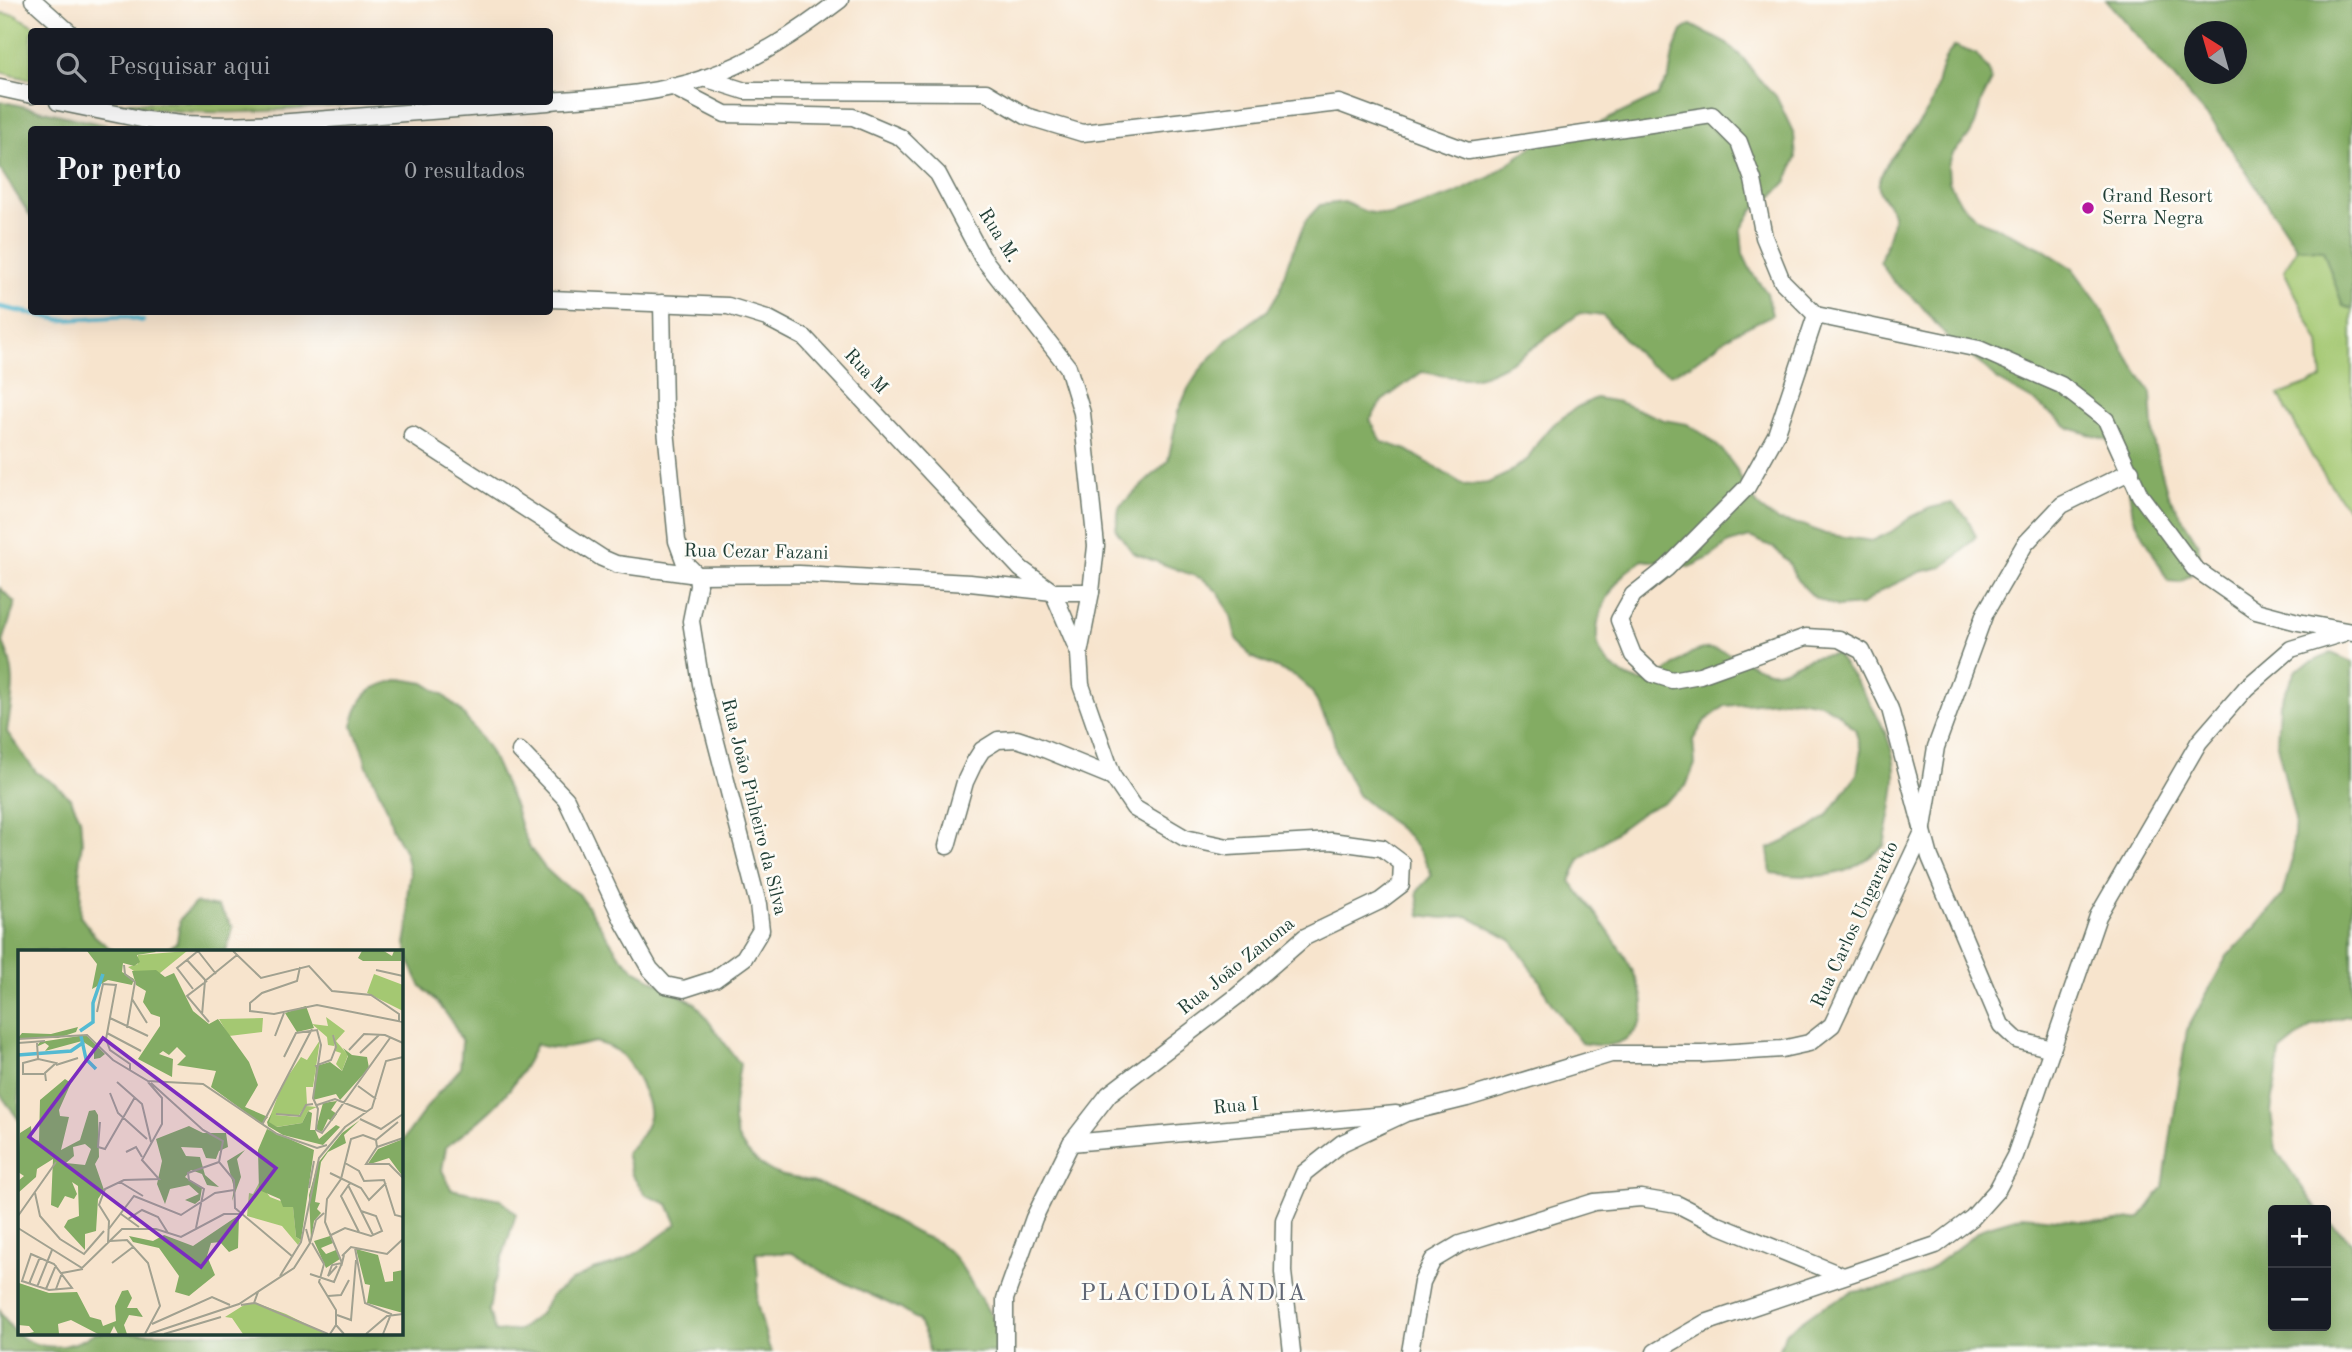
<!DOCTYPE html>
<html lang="pt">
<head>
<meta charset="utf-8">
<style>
  :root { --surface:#171b24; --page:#20242c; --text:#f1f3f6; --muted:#9ea1a6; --line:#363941 }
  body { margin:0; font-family:"Old Standard TT",serif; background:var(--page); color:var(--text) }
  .controls { position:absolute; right:21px; bottom:21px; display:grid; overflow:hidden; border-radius:7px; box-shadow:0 7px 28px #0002 }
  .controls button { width:63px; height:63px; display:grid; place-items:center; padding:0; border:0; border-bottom:2px solid var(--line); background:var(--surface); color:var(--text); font:35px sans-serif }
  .compass { position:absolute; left:2184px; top:21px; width:63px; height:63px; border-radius:50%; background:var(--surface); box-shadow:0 7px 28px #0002; rotate:323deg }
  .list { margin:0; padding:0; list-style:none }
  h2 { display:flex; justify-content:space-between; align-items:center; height:91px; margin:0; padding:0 28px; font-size:30px }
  h2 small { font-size:23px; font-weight:400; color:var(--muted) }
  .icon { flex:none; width:38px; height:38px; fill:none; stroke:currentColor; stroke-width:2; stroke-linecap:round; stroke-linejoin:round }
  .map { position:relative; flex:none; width:2352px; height:1352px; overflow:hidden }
  .search { position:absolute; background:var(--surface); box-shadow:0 7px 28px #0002; left:28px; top:28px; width:525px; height:77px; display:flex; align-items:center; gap:18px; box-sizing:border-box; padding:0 24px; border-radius:7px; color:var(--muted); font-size:26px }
  .panel { position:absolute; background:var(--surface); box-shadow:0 7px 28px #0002; left:28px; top:126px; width:525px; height:189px; border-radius:7px }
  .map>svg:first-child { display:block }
  .green { fill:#a4c872; stroke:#628253; stroke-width:2 }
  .forest { fill:#83ac64; stroke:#51744c; stroke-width:2; fill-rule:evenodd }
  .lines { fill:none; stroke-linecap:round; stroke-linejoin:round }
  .stream { stroke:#54bad2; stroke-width:4.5 }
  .minor-casing { stroke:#6b776a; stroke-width:19 }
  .minor { stroke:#fff; stroke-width:16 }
  .poi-dot { fill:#b5179e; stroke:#fdfcf7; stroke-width:2.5 }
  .labels { text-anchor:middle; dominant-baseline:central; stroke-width:5; stroke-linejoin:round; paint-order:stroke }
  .poi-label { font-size:19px; fill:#1f3d34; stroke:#fdfcf7; text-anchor:start }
  .street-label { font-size:19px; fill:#1f3d34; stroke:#fdfcf7 }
  .quarter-label { font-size:23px; letter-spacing:2px; fill:#606674; stroke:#fdfcf7 }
  .inset-river { fill:none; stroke:#54bad2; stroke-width:3.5 }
  .inset-road { fill:none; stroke:#a1a190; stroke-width:2 }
  .view { fill:#7b2cbf; fill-opacity:0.15; stroke:#7b2cbf; stroke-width:3.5 }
  .inset-edge { fill:none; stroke:#1f3d34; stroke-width:3.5 }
</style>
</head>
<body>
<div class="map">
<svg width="2352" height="1352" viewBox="0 0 2352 1352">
  <rect width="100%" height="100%" fill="#fdfcf7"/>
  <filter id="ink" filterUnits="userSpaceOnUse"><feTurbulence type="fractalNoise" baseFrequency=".0143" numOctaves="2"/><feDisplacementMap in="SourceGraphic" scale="14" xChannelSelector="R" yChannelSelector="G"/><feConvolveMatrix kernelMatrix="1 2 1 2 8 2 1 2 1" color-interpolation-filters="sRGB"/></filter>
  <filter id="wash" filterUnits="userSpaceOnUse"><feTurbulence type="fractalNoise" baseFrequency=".00686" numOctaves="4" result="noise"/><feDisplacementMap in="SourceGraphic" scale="28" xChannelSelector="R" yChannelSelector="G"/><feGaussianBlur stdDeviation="1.57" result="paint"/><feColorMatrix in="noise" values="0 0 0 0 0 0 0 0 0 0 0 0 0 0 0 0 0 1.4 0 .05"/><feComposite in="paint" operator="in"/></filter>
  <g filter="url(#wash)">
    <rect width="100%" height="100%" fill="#f7e4cd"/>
    <!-- green -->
    <g class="green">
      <polygon points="0,13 15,15 42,31 32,32 31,80 0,72"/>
      <path d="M115 102H384C294 109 204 121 115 102Z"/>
      <polygon points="2297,248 2323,250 2343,306 2352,309 2352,515 2315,462 2279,395 2322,379 2319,343 2284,271"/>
    </g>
    <!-- forest -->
    <g class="forest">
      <path d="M2106 0H2352V309L2343 306 2323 250 2297 248 2215 125ZM2194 32H2236V74H2194Z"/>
      <path d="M1691 25 1727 44 1743 58 1758 78 1776 96 1794 134 1796 158 1787 181 1773 196 1752 211 1741 230 1743 254 1752 273 1767 293 1772 315 1734 333 1690 365 1671 374 1649 365 1603 316 1580 313C1553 332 1499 379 1466 378 1452 378 1436 374 1422 372L1382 401 1370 420 1382 442 1407 450 1464 485 1488 483 1507 474 1528 459 1539 440 1554 424 1577 407 1596 398 1619 402 1664 420 1687 424 1706 436 1722 450 1737 470 1746 489 1761 509 1779 521 1803 525 1825 534 1872 541 1891 532 1911 517 1930 508 1952 503 1967 517 1976 536 1962 552 1942 567 1920 572 1882 590 1862 605 1838 607 1815 598 1797 580 1788 561 1773 547 1750 537 1729 543 1709 558 1689 567 1643 560C1636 565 1627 570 1622 576 1602 601 1583 640 1611 666 1617 672 1629 679 1639 681 1665 684 1680 651 1705 649 1729 647 1748 667 1770 671 1783 673 1798 662 1810 658 1818 655 1828 655 1836 654 1860 686 1896 735 1895 776 1895 799 1888 823 1884 846 1872 855 1858 867 1842 872 1821 878 1792 876 1771 873L1768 849 1807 831 1827 816 1857 774 1861 750 1855 729 1839 714 1820 703 1797 699 1725 706 1705 721 1693 740 1695 764 1686 786 1666 801 1643 812 1580 859 1570 881C1592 911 1668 995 1635 1031 1620 1048 1603 1047 1581 1043L1549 1000 1540 981 1511 940 1467 916 1443 918 1420 915 1417 891 1432 875 1423 856 1408 836 1358 795 1337 754 1332 732 1311 690 1295 676 1251 657 1236 637 1231 616 1219 593 1203 579 1133 553 1116 530 1119 507 1168 461 1178 412 1188 389 1200 370 1228 339 1268 310 1280 290 1287 265 1306 220 1320 205 1344 202 1366 212 1390 215 1452 195 1490 177 1551 133 1596 125 1657 96 1669 77 1673 53 1682 31Z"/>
      <path d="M1955 46 1976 54 1989 71 1991 82 1981 102 1975 125 1969 136 1953 153 1948 165 1949 182 1961 204 1978 219 2041 248 2073 269 2100 306 2122 348 2151 393 2154 445 2168 495 2198 544 2200 556 2191 574 2181 582 2168 581 2133 516 2127 477 2107 440 2070 428 2034 401 1997 380 1987 369 1950 341 1919 303 1893 281 1880 262C1883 249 1894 226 1893 215 1891 201 1876 197 1879 182 1884 159 1916 131 1928 110 1941 89 1935 65 1955 46Z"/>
      <polygon points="0,101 118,128 117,129 32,130 31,217 0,169"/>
      <path d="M0 588 15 603 3 642C19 677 12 696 7 732L36 772 55 784 71 799 80 818 82 842 79 865 81 889 80 916 95 936 113 951H19V1120L0 1094Z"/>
      <polygon points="2331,653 2352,662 2352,1016 2347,1016 2312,1026 2280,1052 2271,1112 2276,1150 2318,1210 2273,1210 2273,1326 2326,1326 2326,1219 2352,1242 2352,1352 1779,1352 1785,1333 1817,1310 1853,1292 1893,1286 1923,1274 1985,1227 2022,1216 2102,1223 2140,1218 2163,1187 2187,1030 2227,956 2255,928 2282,896 2292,859 2295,820 2277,744 2279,705 2296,670"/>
      <path d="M401 679 424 683 443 695 459 709 489 749 515 807 521 828 530 848 545 868 560 882 579 894 620 956 636 971 696 1004 740 1064C737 1086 730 1111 736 1132 739 1145 755 1162 766 1168 780 1178 796 1177 812 1182 849 1192 883 1215 916 1233 924 1237 933 1239 940 1244 960 1258 968 1279 981 1299 994 1321 1000 1324 1002 1352H929L927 1339 918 1320 899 1308 830 1276 792 1253H756L758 1278 757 1304 769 1347 772 1352H0V1311C5 1319 10 1328 17 1334 41 1352 70 1350 94 1333H401V1143L432 1100 460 1069 462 1042 453 1023 438 1003 420 985 411 966 405 944 409 921 407 897 410 874 405 852 393 830 387 808 367 766 361 745 352 725C362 692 367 688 401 679ZM595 1042C602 1044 610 1047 616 1050 629 1058 652 1101 649 1117 646 1131 636 1143 626 1153L632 1175 646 1195 668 1204 677 1224 637 1253 615 1264 593 1270 571 1281 551 1296 539 1315 519 1330 495 1332 489 1311 493 1287 516 1214 500 1199 451 1189 442 1170 446 1147C488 1115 514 1094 536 1044 556 1052 575 1047 595 1042Z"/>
      <polygon points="195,903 218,907 233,927 226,951 165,951 177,942 180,919"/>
    </g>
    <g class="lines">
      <!-- stream -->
      <polyline class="stream" points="0,307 62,320 123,316 143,321"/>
    </g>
  </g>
  <g filter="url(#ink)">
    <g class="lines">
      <defs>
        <g id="minor">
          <polyline points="33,0 69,32"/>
          <polyline points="704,78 745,91 986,92 1026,116 1082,133 1339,103 1468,151 1712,115 1739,142 1753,180 1764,237 1782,281 1816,315 1979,349 2061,385 2106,420 2140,495 2194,568 2256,611 2298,622 2352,632"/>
          <polyline points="671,86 725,114 853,117 900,137 938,174 982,257 1068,367 1082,413 1096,546 1091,592 1079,654 1081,685 1113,777 1134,808 1185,838 1228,847 1331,841 1382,848 1402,863 1401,885 1380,901 1305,937 1236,997 1109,1094 1071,1143 1034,1218 1005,1299 1005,1352"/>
          <polyline points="0,88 32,95"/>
          <path d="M550 101C601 97 655 95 705 78 755 61 798 32 840 0"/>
          <polyline points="58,102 146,120 181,124 229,125 277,123 548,102"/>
          <polyline points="550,299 728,306 767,318 805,338 1021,569 1053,592 1091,592"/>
          <polyline points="1816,315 1776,435 1747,487 1667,568 1633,595 1619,620 1633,655 1653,674 1672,680 1700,675 1806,637 1839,639 1862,651 1890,709 1930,857 2001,1025 2017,1040 2052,1049"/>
          <polyline points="412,435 602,558 616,564 697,575 799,574 970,583 1053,592 1079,653"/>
          <polyline points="520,751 566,799 624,923 650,969 665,985 684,989 715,979 744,958 761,930 758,904 701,684 691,621 698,586 697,575 685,563 677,541 664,409 662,303"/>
          <polyline points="947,846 965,782 975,761 982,750 998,740 1017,739 1032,744 1113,777"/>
          <polyline points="1071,1143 1396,1114"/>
          <polyline points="1292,1352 1283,1272 1284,1220 1304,1173 1342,1143 1406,1113 1467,1098 1611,1054 1703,1054 1782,1049 1809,1043 1832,1025 1922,834 1936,747 1985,613 2025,544 2062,505 2131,471"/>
          <polyline points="1410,1352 1422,1282 1433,1260 1460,1244 1594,1202 1641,1198 1677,1204 1718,1225 1843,1276"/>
          <polyline points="1655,1352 1705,1323 1936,1245 1972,1218 1997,1190 2015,1156 2098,916 2199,742 2246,688 2291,649 2344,633"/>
        </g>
      </defs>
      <!-- minor casing -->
      <use href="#minor" class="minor-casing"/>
      <!-- minor -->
      <use href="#minor" class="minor"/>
    </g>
  </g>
  <!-- markers -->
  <circle class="poi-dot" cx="2088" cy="208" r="7"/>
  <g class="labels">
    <!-- poi labels -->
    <g class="poi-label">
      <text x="2102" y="197">Grand Resort<tspan x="2102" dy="22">Serra Negra</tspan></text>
    </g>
    <!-- street labels -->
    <g class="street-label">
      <text transform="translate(998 236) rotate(58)">Rua M.</text>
      <text transform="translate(865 372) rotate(47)">Rua M</text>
      <text transform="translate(756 553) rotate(1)">Rua Cezar Fazani</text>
      <text transform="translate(753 807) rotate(76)">Rua João Pinheiro da Silva</text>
      <text transform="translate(1856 925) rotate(-65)">Rua Carlos Ungaratto</text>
      <text transform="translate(1237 967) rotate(-39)">Rua João Zanona</text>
      <text transform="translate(1236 1107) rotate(-5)">Rua I</text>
    </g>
    <!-- quarter labels -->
    <g class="quarter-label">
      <text x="1194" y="1293">PLACIDOLÂNDIA</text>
    </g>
  </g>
  <!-- overview -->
  <g transform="translate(18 950)">
    <rect width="385" height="385" fill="#f7e4cd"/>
    <path d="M169 1 142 23H119L110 17 120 14V5ZM356 24 385 35V61L349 43ZM308 67 327 81 318 91 330 105 324 121 318 114 323 103 317 101 316 84V96L310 95 309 87 294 74 310 76ZM245 68 244 82 211 86 201 69ZM302 90 295 137H288L289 154 281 165H257L280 167 288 156 299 157 290 161 284 173 258 177 250 172 264 135 283 107 289 110ZM241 233 252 247 275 256 278 287 283 290 280 295 264 276 229 266 231 243 235 244ZM238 353 268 364 308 384H225L214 368 207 367 226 355Z" fill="#a4c872"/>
    <path d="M69 1H137L138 2 119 5 122 12 116 16 105 13 104 22 116 29 114 35 90 30 74 39 79 14ZM344 1H366L374 6 376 1H383V11H345L340 8ZM138 20 147 27 156 23 175 61 191 74 200 69 231 112 240 135 227 157 250 167 244 174 193 137 198 121 159 115 168 106 159 97 151 105 145 101 141 104 155 109 154 127 120 109 142 76V67L133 64 125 52 128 41 118 35 114 21ZM288 56 296 78 279 82 267 63ZM60 77 58 82 40 88H0L4 83 33 84ZM68 85 87 104 82 108 76 109V99L64 91 27 101 31 96 27 93 18 97 22 92ZM325 98 334 105 349 107 351 118 322 150 318 144 295 150 298 116 312 112 324 121 330 106ZM47 129 53 133 41 160 42 166 51 167 43 200 62 190 71 161 77 160 80 165 81 207 77 214 86 240 80 249 78 281 67 284V300L46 277 50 270 61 266 60 236 54 232 59 244 56 249 47 246 40 258 33 255 35 209 19 219 18 227 0 243V231L6 226 0 222 2 183 13 176 14 189 21 191 22 150ZM67 194 73 199 67 215 48 213 56 206 55 197ZM319 151 313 160 319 164 314 171 310 169 304 182 298 179 305 153ZM290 161 294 163 292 180H297L301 189 318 175 322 177 305 195 265 185 250 176 249 172 254 163 251 172 259 177 284 173ZM342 170 326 185 328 193 310 202 303 212 297 252 302 253 299 259 303 263 296 271 293 291 291 245 300 213 324 183ZM171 176 185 183H208L210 197 201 201 198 209 188 208 184 198 163 197 168 206 182 207 187 225 201 237 189 235 184 224 173 220 167 227 184 238 182 250 177 254 167 250 181 244 171 235 152 239 147 254 139 234 144 211 138 189ZM249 179 296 200 283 290 278 287 275 257H265L262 249 241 240 240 200ZM385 189V227L371 208 349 215 360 199ZM227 200 219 209 223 227 214 251 216 238 209 211ZM221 265 220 298 211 302 202 292 193 293 189 306 197 325 171 346 157 342 161 326 141 298 115 292 111 286 135 291 146 285 175 296ZM312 286 315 293 303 298 308 304 318 300 322 309 308 318 296 291ZM338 299 360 305 367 332 375 331V322L385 320V363L349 353 352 335 347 334ZM1 333 31 343 59 342 72 367 83 370 85 376 98 371 97 356 104 341 110 340 114 348 109 358H119L125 367 111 365 106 375 109 384H100L96 376 92 384H80L53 370 40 374 41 384H7L16 382 11 376 0 375Z" fill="#83ac64" fill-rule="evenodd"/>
    <path class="inset-river" d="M62 81 75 72V53L85 24M63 86 68 109 78 119M0 105 53 101 66 92"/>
    <path class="inset-road" d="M180 1 198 24M215 1 243 28 291 16 314 41 353 45 381 64V71M169 10 189 32M106 15 107 24 117 32 109 78M282 17 279 31 244 43 232 53V61L256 64 299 55 385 72M358 20 385 26M186 33 169 46 191 72M175 39 159 18 180 1M114 49 129 73M79 62 85 34 98 35 88 89 92 100 112 114V120M184 65 187 31 219 5M92 68 130 86M89 83 123 101M257 86 266 63M0 89 69 85 95 110 130 131 185 134 259 184 299 198 309 195M0 93 27 91M19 93 20 109 38 113 27 123 28 131M331 100 346 84 367 85 385 93M342 103 361 85M266 107 278 83 299 80 303 95 295 148 300 159 298 180 304 183 372 88M20 109 5 113V124H26M38 115 60 108M297 116 313 110 318 97 315 85M99 132 124 154 133 192M133 133 185 180 205 191 201 212 216 230 217 258 275 307M340 136 358 149M92 143 100 163 129 189M299 155 317 149 349 162M258 164 282 166 288 155 295 154M342 169 363 179 385 164M82 172 80 197 87 199 117 147M244 175 294 79M358 190 359 197 348 214H371L385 228M358 190 380 172M359 197 385 188M108 202 118 197 124 207M327 213 341 221 346 231 366 230 377 265 385 267M312 223 343 238 351 250 368 233M102 232 125 246M332 233 323 246 341 282M330 235 355 285M291 238 296 211M17 243 22 266 42 289 66 304 86 281M103 264 121 277M0 266 38 212M110 269 124 260 140 267 150 283M0 278 64 318 104 279H138L163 287 206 264H223M178 278 186 239 171 230 170 223 201 212M90 280 116 246 163 265 197 243 216 240M313 285 327 278 353 286 364 281 358 266 343 261M92 291 109 290 130 313 142 356 127 384M90 293 91 271 81 255 87 239 106 230 141 229 124 210 144 174V148L130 132M292 293 298 270 306 263M294 293 306 314 301 332 318 360V375M337 298 347 353 373 364 365 384M13 304 36 314 54 338 31 340 4 331ZM326 305 324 313 307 272 309 249 323 229 333 189 345 185 358 190M324 306 333 297 369 304 385 289M94 313 115 297M319 316 310 326 314 315 324 313M292 324 316 332 324 313M262 326 283 292 301 208 327 177 354 158 368 111 385 107M11 334 22 307M19 337 34 300M28 339 38 315M38 339 44 323 65 319M310 346 323 345 331 330M237 353 310 384M223 355 236 353 240 342M319 365 333 370 338 310M134 374 194 347 212 355M131 384 221 354 276 318 292 293 288 279M146 384 203 367M312 384 318 375 326 384M348 384 369 366 385 364"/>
    <path class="view" d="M85 88 258 218 183 317 11 187Z"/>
    <rect width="385" height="385" class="inset-edge"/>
  </g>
</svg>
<div class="controls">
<button>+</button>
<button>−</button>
</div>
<svg class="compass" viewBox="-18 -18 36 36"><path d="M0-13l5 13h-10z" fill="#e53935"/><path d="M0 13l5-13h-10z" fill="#9ea1a6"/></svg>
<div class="search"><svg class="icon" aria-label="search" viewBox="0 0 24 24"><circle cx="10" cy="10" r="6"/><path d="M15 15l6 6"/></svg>Pesquisar aqui</div>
<section class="panel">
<h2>Por perto<small>0 resultados</small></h2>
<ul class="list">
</ul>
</section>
</div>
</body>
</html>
